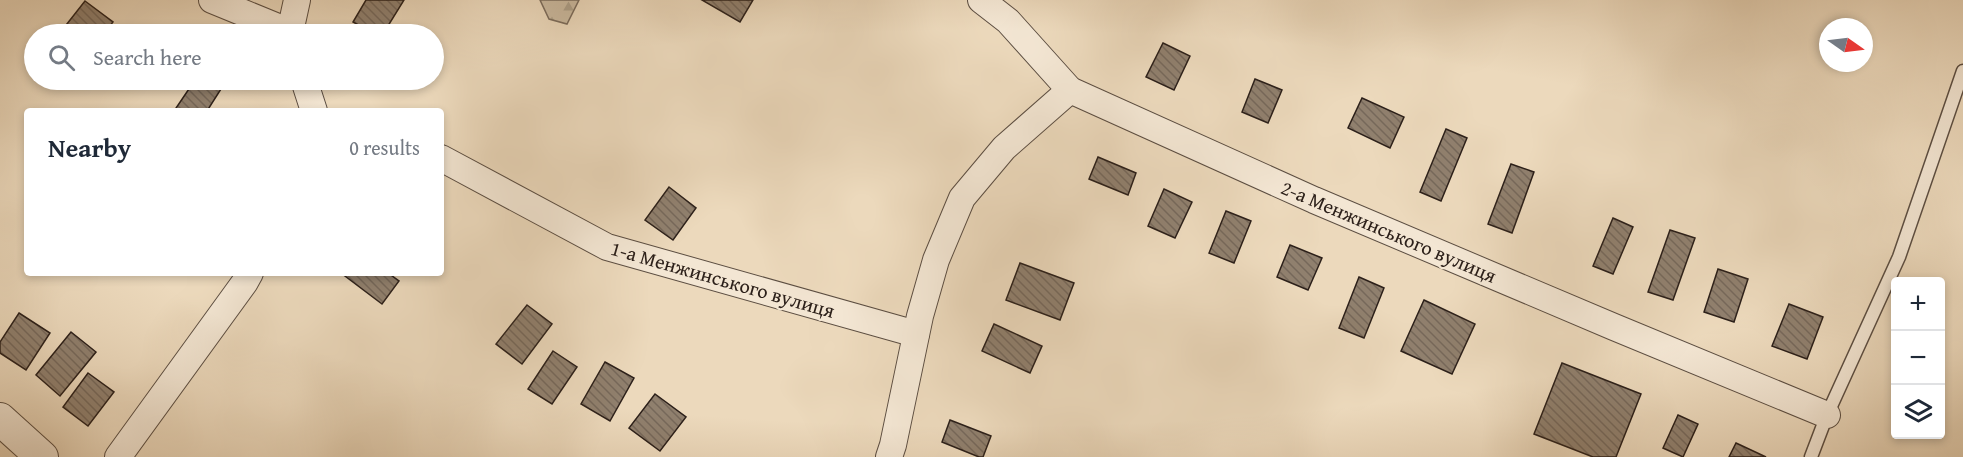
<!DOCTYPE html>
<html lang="en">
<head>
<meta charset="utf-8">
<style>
  :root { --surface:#fff; --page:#f6f6f7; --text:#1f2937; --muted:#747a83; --line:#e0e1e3 }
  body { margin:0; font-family:"Gentium Book Plus",serif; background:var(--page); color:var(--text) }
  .controls { position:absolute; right:18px; bottom:18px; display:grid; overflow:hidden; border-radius:6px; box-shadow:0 3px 9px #0003 }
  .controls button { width:54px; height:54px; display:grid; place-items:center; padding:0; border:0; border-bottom:2px solid var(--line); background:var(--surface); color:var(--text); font:30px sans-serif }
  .compass { position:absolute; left:1819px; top:18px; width:54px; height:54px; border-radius:50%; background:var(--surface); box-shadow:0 3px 9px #0003; rotate:104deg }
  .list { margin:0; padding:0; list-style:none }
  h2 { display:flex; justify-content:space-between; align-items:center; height:78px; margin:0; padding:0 24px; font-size:26px }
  h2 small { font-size:20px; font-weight:400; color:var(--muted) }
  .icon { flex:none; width:33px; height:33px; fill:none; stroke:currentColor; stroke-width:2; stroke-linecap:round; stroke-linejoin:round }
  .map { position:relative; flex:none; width:1963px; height:457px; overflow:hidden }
  .search { position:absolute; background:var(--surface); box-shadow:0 3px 9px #0003; left:24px; top:24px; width:420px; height:66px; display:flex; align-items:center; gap:15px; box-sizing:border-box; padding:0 21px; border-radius:33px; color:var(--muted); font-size:22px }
  .panel { position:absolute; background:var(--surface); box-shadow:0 3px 9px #0003; left:24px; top:108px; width:420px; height:168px; border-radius:6px }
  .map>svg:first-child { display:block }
  .forest { fill:url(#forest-firs); stroke:#7c6d5d; stroke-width:1.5 }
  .building { fill:url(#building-back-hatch); stroke:#2c201a; stroke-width:1.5 }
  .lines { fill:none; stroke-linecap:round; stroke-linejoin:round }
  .service-casing { stroke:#5c4e42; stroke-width:15 }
  .minor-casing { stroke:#5c4e42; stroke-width:28 }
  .tertiary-casing { stroke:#5c4e42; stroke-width:34 }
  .service { stroke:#f3e6d3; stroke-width:12 }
  .minor { stroke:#f3e6d3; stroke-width:26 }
  .tertiary { stroke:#f3e6d3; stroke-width:32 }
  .labels { text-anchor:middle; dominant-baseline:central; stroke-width:4.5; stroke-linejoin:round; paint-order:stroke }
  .street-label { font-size:20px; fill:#2c201a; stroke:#f3e6d3 }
</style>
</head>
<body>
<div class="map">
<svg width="1963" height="457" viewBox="0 0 1963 457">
  <defs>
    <pattern id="forest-firs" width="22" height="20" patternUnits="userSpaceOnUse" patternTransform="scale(1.5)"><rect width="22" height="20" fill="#cbbaa0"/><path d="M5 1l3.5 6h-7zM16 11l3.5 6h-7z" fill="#aea089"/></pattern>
    <pattern id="building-back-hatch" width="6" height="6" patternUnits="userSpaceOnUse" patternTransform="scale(1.5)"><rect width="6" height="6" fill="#90806e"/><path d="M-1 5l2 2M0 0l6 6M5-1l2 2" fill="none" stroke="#76685a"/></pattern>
  </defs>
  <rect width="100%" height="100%" fill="#ecd9bc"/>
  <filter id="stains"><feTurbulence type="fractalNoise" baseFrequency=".00333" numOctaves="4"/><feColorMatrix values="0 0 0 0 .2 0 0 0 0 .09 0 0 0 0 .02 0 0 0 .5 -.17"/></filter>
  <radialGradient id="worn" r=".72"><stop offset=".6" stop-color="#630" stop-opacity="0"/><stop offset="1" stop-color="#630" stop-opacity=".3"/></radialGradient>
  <!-- forest -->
  <polygon class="forest" points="540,0 579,0 567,24 549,19"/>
  <!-- building -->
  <g class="building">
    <polygon points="366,0 404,0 383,34 374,34 353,22"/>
    <polygon points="702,0 753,0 740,22"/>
    <polygon points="85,1 113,22 104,34 59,34"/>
    <polygon points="1163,43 1190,56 1174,90 1146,77"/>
    <polygon points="1255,79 1282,90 1268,123 1242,112"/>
    <polygon points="195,80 207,80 221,89 207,111 174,111"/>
    <polygon points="1362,98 1404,117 1390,148 1348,128"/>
    <polygon points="1446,129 1467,138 1441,201 1420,192"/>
    <polygon points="1098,157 1136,173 1128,195 1089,179"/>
    <polygon points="1511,164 1534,172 1512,233 1488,224"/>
    <polygon points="669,187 696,208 673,240 645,220"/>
    <polygon points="1164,189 1192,202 1175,238 1148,226"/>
    <polygon points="1226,211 1251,221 1234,263 1209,253"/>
    <polygon points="1613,218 1633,227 1613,274 1593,266"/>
    <polygon points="1670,230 1695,238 1673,300 1648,292"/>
    <polygon points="1290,245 1322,258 1308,290 1277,277"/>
    <polygon points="1020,263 1074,283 1060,320 1006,300"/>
    <polygon points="1718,269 1748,279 1734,322 1704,312"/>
    <polygon points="341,273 388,273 399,281 382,304"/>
    <polygon points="1359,277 1384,288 1364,338 1339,328"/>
    <polygon points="1424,300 1475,324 1452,374 1401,351"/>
    <polygon points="1789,304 1823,317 1807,359 1772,346"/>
    <polygon points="527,305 552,324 522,364 496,344"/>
    <polygon points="19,313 50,333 26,370 0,353 0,342"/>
    <polygon points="994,324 1042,346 1030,373 982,351"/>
    <polygon points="71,332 96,352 60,396 36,375"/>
    <polygon points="553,351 577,367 552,404 528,389"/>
    <polygon points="605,362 634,378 610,421 581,404"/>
    <polygon points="1562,363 1641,394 1616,457 1593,457 1534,434"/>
    <polygon points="88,373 114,392 88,426 63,407"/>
    <polygon points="655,394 686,417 660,451 629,428"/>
    <polygon points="1678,415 1698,424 1683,457 1663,448"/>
    <polygon points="950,420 991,436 983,457 979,457 942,442"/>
    <polygon points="1736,443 1766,457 1729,457"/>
  </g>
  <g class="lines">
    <defs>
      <polyline id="service" points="1811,457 1827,415 1899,257 1963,71"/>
      <g id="minor">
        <polyline points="212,0 290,32 290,34"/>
        <polyline points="981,0 1008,21 1070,90 1314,200 1614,327 1827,415"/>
        <polyline points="290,32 297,0"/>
        <polyline points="304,80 314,111"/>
        <polyline points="441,158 607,247 916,334"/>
        <polyline points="118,457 245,282 250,273"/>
        <polyline points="889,457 893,445 920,316 936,260 962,198 1004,148 1070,90"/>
      </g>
      <polyline id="tertiary" points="0,419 42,457"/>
    </defs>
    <!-- service casing -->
    <use href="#service" class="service-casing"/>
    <!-- minor casing -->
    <use href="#minor" class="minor-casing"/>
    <!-- tertiary casing -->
    <use href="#tertiary" class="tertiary-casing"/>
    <!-- service -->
    <use href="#service" class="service"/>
    <!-- minor -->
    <use href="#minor" class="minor"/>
    <!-- tertiary -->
    <use href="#tertiary" class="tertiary"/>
  </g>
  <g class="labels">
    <!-- street labels -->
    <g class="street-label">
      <text transform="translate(1389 231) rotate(23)">2-а Менжинського вулиця</text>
      <text transform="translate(723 279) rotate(16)">1-а Менжинського вулиця</text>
    </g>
  </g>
  <rect width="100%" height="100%" filter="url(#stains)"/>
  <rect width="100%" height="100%" fill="url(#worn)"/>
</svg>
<div class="controls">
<button>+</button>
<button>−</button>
<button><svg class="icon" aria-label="layers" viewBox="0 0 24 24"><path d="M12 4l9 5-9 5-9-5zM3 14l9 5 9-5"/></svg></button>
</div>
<svg class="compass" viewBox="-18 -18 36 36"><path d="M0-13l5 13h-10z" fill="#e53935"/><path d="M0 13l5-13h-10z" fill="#747a83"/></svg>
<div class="search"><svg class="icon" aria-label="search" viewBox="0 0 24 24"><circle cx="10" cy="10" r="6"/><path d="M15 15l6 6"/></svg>Search here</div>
<section class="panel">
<h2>Nearby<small>0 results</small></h2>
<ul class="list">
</ul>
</section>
</div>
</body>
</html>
